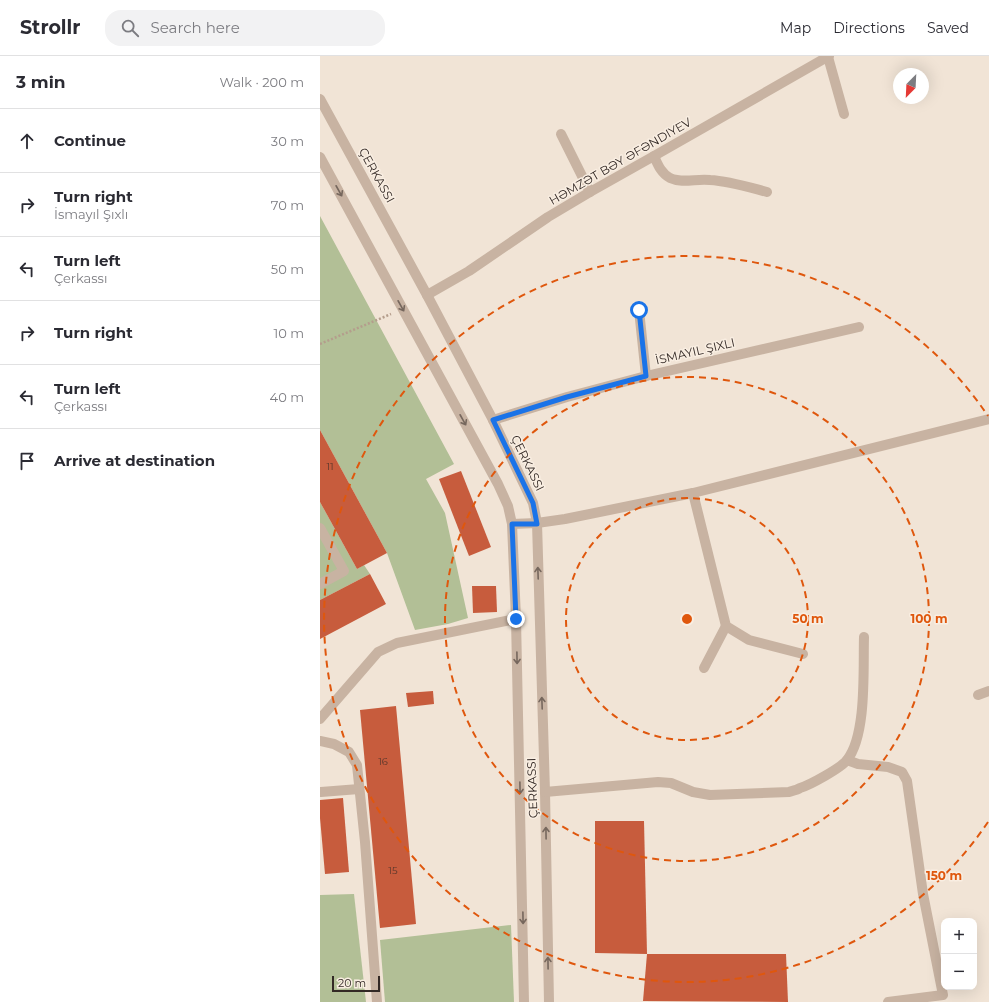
<!DOCTYPE html>
<html lang="en">
<head>
<meta charset="utf-8">
<style>
  :root { --surface:#fff; --page:#f2f2f3; --text:#2b2b33; --muted:#7c7c81; --line:#e1e1e2 }
  body { margin:0; font-family:Montserrat,sans-serif; background:var(--page); color:var(--text) }
  .controls { position:absolute; right:12px; bottom:12px; display:grid; overflow:hidden; border-radius:8px; box-shadow:0 4px 16px #0002 }
  .controls button { width:36px; height:36px; display:grid; place-items:center; padding:0; border:0; border-bottom:1px solid var(--line); background:var(--surface); color:var(--text); font:20px sans-serif }
  .compass { position:absolute; left:573px; top:12px; width:36px; height:36px; border-radius:50%; background:var(--surface); box-shadow:0 4px 16px #0002; rotate:204deg }
  .scale { position:absolute; left:12px; bottom:10px; width:48px; box-sizing:border-box; padding-left:4px; border:2px solid #332925; border-top:0; font-size:11px; line-height:14px; white-space:nowrap; color:#332925; -webkit-text-stroke:3px #f9eee2; paint-order:stroke }
  .stop { position:absolute; width:12px; height:12px; margin:-9px; border:3px solid #1a73e8; border-radius:50%; background:#fff }
  .stop.end { background:#1a73e8; border-color:#fff; box-shadow:0 1px 4px #0008 }
  .list { margin:0; padding:0; list-style:none }
  h2 { display:flex; justify-content:space-between; align-items:center; height:52px; margin:0; padding:0 16px; font-size:17px }
  h2 small { font-size:13px; font-weight:400; color:var(--muted) }
  .list li { display:grid; grid-template-columns:26px 1fr auto; gap:12px; align-items:center; box-sizing:border-box; height:64px; padding:0 16px; border-top:1px solid var(--line) }
  .list b { display:block; font-size:15px; white-space:nowrap }
  .list p { margin:0; font-size:13px; white-space:nowrap; color:var(--muted) }
  .list em { font-size:13px; font-style:normal; color:var(--muted) }
  .icon { flex:none; width:22px; height:22px; fill:none; stroke:currentColor; stroke-width:2; stroke-linecap:round; stroke-linejoin:round }
  .map { position:relative; flex:none; width:669px; height:946px; overflow:hidden }
  header { display:flex; align-items:center; gap:24px; box-sizing:border-box; height:56px; padding:0 20px; background:var(--surface); border-bottom:1px solid var(--line) }
  header strong { font-size:19px }
  nav { display:flex; gap:22px; margin-inline-start:auto; font-size:14px }
  .search { width:280px; height:36px; background:var(--page); display:flex; align-items:center; gap:10px; box-sizing:border-box; padding:0 14px; border-radius:16px; color:var(--muted); font-size:15px }
  main { display:flex }
  aside { flex:1; background:var(--surface) }
  .map>svg:first-child { display:block }
  .green { fill:#b2bf96 }
  .building { fill:#c75c3d }
  .lines { fill:none; stroke-linecap:round; stroke-linejoin:round }
  .path { stroke:#b49d8c; stroke-width:2.5; stroke-dasharray:2 2; stroke-linecap:butt }
  .minor { stroke:#c8b3a2; stroke-width:10 }
  .oneway { stroke:#76675d }
  .route { stroke:#1a73e8; stroke-width:5 }
  .ring { fill:none; stroke:#df570d; stroke-width:2; stroke-dasharray:7 5 }
  .labels { text-anchor:middle; dominant-baseline:central; stroke-width:3; stroke-linejoin:round; paint-order:stroke }
  .number-label { font-size:10px; fill:#58362b }
  .street-label { font-size:12px; fill:#332925; stroke:#f9eee2 }
  .centre { fill:#df570d; stroke:#f9eee2; stroke-width:2 }
  .ring-label { font-size:12px; text-anchor:middle; font-weight:bold; fill:#df570d; stroke:#f9eee2; stroke-width:3; stroke-linejoin:round; paint-order:stroke }
</style>
</head>
<body>
<header>
<strong>Strollr</strong>
<div class="search"><svg class="icon" aria-label="search" viewBox="0 0 24 24"><circle cx="10" cy="10" r="6"/><path d="M15 15l6 6"/></svg>Search here</div>
<nav><a>Map</a><a>Directions</a><a>Saved</a></nav>
</header>
<main>
<aside>
<h2>3 min<small>Walk · 200 m</small></h2>
<ul class="list">
<li><svg class="icon" aria-label="ahead" viewBox="0 0 24 24"><path d="M12 20V5M6 11l6-6 6 6"/></svg><div><b>Continue</b></div><em>30 m</em></li>
<li><svg class="icon" aria-label="right" viewBox="0 0 24 24"><path d="M7 20v-9h11M14 6l5 5-5 5"/></svg><div><b>Turn right</b><p>İsmayıl Şıxlı</p></div><em>70 m</em></li>
<li><svg class="icon" aria-label="left" viewBox="0 0 24 24"><path d="M17 20v-9H6M10 6l-5 5 5 5"/></svg><div><b>Turn left</b><p>Çerkassı</p></div><em>50 m</em></li>
<li><svg class="icon" aria-label="right" viewBox="0 0 24 24"><path d="M7 20v-9h11M14 6l5 5-5 5"/></svg><div><b>Turn right</b></div><em>10 m</em></li>
<li><svg class="icon" aria-label="left" viewBox="0 0 24 24"><path d="M17 20v-9H6M10 6l-5 5 5 5"/></svg><div><b>Turn left</b><p>Çerkassı</p></div><em>40 m</em></li>
<li><svg class="icon" aria-label="arrive" viewBox="0 0 24 24"><path d="M6 21V4h12l-3 4 3 4H6"/></svg><div><b>Arrive at destination</b></div></li>
</ul>
</aside>
<div class="map">
<svg width="669" height="946" viewBox="0 0 669 946">
  <rect width="100%" height="100%" fill="#f1e4d6"/>
  <!-- green -->
  <g class="green">
    <polygon points="0,160 134,408 106,423 125,457 148,562 128,568 95,574 67,497 0,374"/>
    <polygon points="0,446 37,513 44,509 50,518 0,544"/>
    <polygon points="34,838 46,946 0,946 0,839"/>
    <polygon points="191,869 194,946 65,946 60,884"/>
  </g>
  <!-- building -->
  <g class="building">
    <polygon points="0,374 67,497 37,513 0,446"/>
    <polygon points="141,415 171,491 149,500 119,423"/>
    <polygon points="50,518 66,548 0,583 0,544"/>
    <polygon points="152,530 176,530 177,556 153,557"/>
    <polygon points="113,635 114,648 88,651 86,637"/>
    <polygon points="76,650 96,868 60,872 40,654"/>
    <polygon points="23,742 29,816 5,818 0,762 0,744"/>
    <polygon points="275,765 324,765 327,898 275,897"/>
    <polygon points="327,898 466,898 468,946 323,945"/>
  </g>
  <g class="lines">
    <!-- path -->
    <polyline class="path" points="0,288 71,258"/>
    <!-- minor -->
    <g class="minor">
      <polyline points="508,1 524,58"/>
      <polyline points="0,43 107,239 173,364 213,447 217,467 225,736 229,946"/>
      <polyline points="241,78 270,136"/>
      <path d="M334 100C338 109 341 117 350 122 363 128 377 122 390 124 409 125 428 131 447 136"/>
      <polyline points="0,101 178,428 188,450 192,468 196,563 204,946"/>
      <polyline points="107,239 149,215 228,161 270,136 334,100 509,0"/>
      <polyline points="319,254 326,320"/>
      <polyline points="173,364 247,341 326,320 539,271"/>
      <polyline points="373,437 406,570 429,584 483,598"/>
      <polyline points="192,468 217,467 245,463 373,437 669,363"/>
      <polyline points="0,472 24,515 0,528"/>
      <polyline points="384,612 406,570"/>
      <polyline points="658,639 669,635"/>
      <polyline points="0,663 58,596 77,587 196,563"/>
      <polyline points="0,685 14,688 29,696 37,709 45,786 57,946"/>
      <polyline points="527,704 538,708 568,711 582,716 587,725 603,838 623,939 568,946"/>
      <polyline points="1,736 39,733"/>
      <path d="M225 736 338 726 351 727 373 736 390 739 469 736C472 735 477 734 480 732 490 729 521 712 527 704 547 679 543 613 544 581"/>
    </g>
  </g>
  <!-- one-way arrows -->
  <defs><path id="oneway-shaft" d="M-6 0H5M1.5-3L5.5 0L1.5 3" fill="none" stroke-width="1.6" stroke-linecap="round" stroke-linejoin="round"/></defs>
  <g class="oneway">
    <use href="#oneway-shaft" transform="translate(19 135) rotate(61)"/>
    <use href="#oneway-shaft" transform="translate(81 250) rotate(61)"/>
    <use href="#oneway-shaft" transform="translate(143 364) rotate(61)"/>
    <use href="#oneway-shaft" transform="translate(218 517) rotate(-92)"/>
    <use href="#oneway-shaft" transform="translate(197 602) rotate(89)"/>
    <use href="#oneway-shaft" transform="translate(222 647) rotate(-92)"/>
    <use href="#oneway-shaft" transform="translate(200 732) rotate(89)"/>
    <use href="#oneway-shaft" transform="translate(226 777) rotate(-91)"/>
    <use href="#oneway-shaft" transform="translate(203 862) rotate(89)"/>
    <use href="#oneway-shaft" transform="translate(228 907) rotate(-91)"/>
  </g>
  <g class="lines">
    <!-- route -->
    <polyline class="route" points="196,563 192,468 217,468 213,447 173,364 247,341 326,320 319,254"/>
  </g>
  <!-- distance rings -->
  <g class="ring">
    <circle cx="367" cy="563" r="121"/>
    <circle cx="367" cy="563" r="242"/>
    <path d="M668 766A363 363 0 1 1 668 360"/>
  </g>
  <g class="labels">
    <!-- number labels -->
    <g class="number-label">
      <text x="10" y="410">11</text>
      <text x="63" y="705">16</text>
      <text x="73" y="814">15</text>
    </g>
    <!-- street labels -->
    <g class="street-label">
      <text transform="translate(300 105) rotate(-30)">HƏMZƏT BƏY ƏFƏNDIYEV</text>
      <text transform="translate(57 119) rotate(61)">ÇERKASSI</text>
      <text transform="translate(375 295) rotate(-13)">İSMAYIL ŞIXLI</text>
      <text transform="translate(208 407) rotate(64)">ÇERKASSI</text>
      <text transform="translate(212 732) rotate(-92)">ÇERKASSI</text>
    </g>
  </g>
  <circle cx="367" cy="563" r="6" class="centre"/>
  <g class="ring-label">
    <text x="488" y="567">50 m</text>
    <text x="609" y="567">100 m</text>
    <text x="624" y="824">150 m</text>
  </g>
</svg>
<div class="controls">
<button>+</button>
<button>−</button>
</div>
<svg class="compass" viewBox="-18 -18 36 36"><path d="M0-13l5 13h-10z" fill="#e53935"/><path d="M0 13l5-13h-10z" fill="#7c7c81"/></svg>
<div class="scale">20 m</div>
<div class="stop" style="left:319px;top:254px"></div>
<div class="stop end" style="left:196px;top:563px"></div>
</div>
</main>
</body>
</html>
